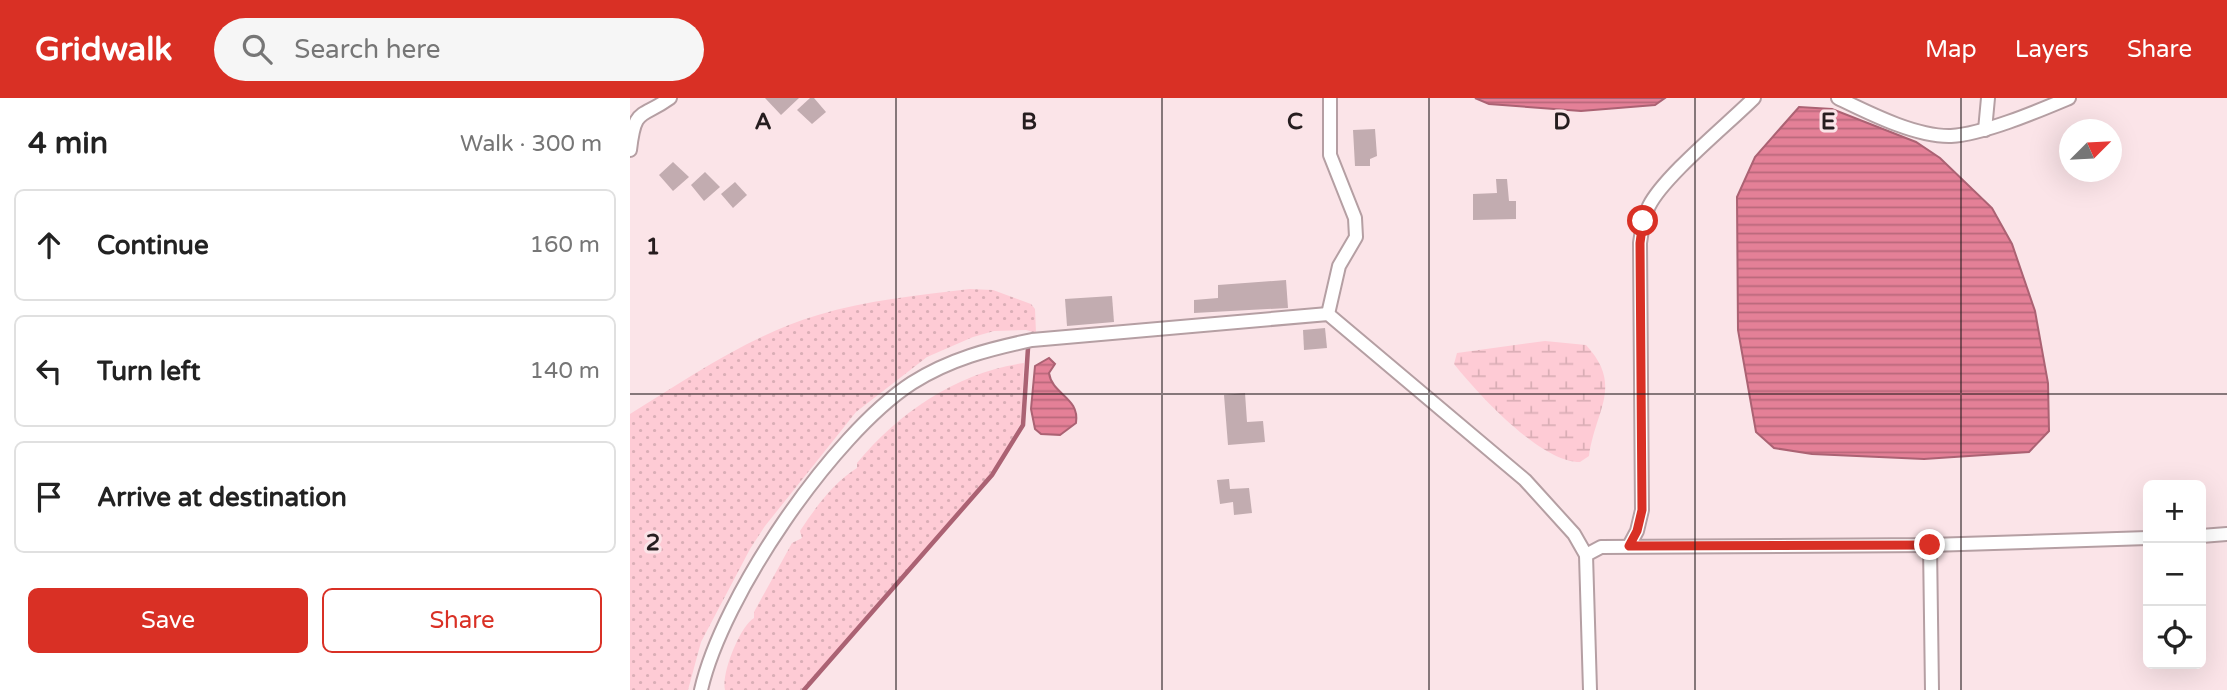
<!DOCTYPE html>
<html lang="en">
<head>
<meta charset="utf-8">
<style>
  :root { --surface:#fff; --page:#f6f6f6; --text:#222; --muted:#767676; --line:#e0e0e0; --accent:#d93025 }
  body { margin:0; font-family:"Varela Round",sans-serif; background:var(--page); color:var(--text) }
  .controls { position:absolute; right:21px; bottom:21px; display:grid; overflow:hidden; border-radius:10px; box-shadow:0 7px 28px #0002 }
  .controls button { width:63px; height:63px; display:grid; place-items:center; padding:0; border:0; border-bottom:2px solid var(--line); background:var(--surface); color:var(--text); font:35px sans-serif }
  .compass { position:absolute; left:1429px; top:21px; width:63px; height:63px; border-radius:50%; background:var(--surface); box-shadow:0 7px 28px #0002; rotate:66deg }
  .stop { position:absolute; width:21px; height:21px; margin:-16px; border:5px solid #d93025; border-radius:50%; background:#fff }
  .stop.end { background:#d93025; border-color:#fff; box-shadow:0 2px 7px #0008 }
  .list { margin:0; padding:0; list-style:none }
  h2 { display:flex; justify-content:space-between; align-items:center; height:91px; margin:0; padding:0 28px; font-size:30px }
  h2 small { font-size:23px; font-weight:400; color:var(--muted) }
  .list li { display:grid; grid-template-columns:46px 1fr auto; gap:21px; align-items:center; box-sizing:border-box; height:112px; margin:0 14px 14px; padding:0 14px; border:2px solid var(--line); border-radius:10px }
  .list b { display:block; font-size:26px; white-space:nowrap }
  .list em { font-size:23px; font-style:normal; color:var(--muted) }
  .actions { display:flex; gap:14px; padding:21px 28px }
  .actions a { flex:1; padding:16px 0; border:2px solid var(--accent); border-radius:10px; text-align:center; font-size:24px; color:var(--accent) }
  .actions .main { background:var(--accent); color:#fff }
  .icon { flex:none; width:38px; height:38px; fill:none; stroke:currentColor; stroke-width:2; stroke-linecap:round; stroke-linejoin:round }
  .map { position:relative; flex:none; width:1597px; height:592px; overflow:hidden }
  header { display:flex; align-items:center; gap:42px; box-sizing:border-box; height:98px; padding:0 35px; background:var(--accent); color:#fff }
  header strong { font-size:33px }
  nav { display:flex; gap:38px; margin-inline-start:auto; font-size:24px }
  .search { width:490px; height:63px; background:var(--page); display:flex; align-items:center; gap:18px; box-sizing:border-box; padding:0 24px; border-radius:38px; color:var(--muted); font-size:26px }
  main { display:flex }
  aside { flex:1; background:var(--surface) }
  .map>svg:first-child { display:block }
  .grass { fill:url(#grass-dots) }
  .wetland { fill:url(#wetland-marsh) }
  .water { fill:url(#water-rules); stroke:#ab6273; stroke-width:2 }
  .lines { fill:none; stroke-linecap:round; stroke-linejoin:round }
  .stream { stroke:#ab6273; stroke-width:4.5 }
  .building { fill:#c2acb0 }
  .minor-casing { stroke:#b59fa3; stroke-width:16 }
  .minor { stroke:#fff; stroke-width:12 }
  .route { stroke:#d93025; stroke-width:9 }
  .grid { fill:none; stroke:#261d1f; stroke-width:2; stroke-opacity:0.55 }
  .grid-label { font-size:23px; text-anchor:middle; font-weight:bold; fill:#261d1f; stroke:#fbe4e8; stroke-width:6; stroke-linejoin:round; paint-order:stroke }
</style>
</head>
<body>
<header>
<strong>Gridwalk</strong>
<div class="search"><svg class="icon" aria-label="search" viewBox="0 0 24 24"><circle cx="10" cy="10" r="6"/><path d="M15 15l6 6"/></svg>Search here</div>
<nav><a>Map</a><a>Layers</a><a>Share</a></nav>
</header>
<main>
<aside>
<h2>4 min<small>Walk · 300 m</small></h2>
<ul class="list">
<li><svg class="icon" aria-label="ahead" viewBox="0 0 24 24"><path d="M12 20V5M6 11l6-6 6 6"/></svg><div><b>Continue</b></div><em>160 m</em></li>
<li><svg class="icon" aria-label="left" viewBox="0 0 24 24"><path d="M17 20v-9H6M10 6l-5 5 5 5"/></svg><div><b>Turn left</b></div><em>140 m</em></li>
<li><svg class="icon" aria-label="arrive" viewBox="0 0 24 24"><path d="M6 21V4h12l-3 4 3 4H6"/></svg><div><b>Arrive at destination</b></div></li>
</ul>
<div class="actions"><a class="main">Save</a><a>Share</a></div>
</aside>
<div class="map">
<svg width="1597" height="592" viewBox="0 0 1597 592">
  <defs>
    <pattern id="grass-dots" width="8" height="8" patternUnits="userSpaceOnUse" patternTransform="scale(1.75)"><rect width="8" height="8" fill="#fecbd5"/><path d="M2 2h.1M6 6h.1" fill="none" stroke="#daaeb6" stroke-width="1.8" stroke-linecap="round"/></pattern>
    <pattern id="wetland-marsh" width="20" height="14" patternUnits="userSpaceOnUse" patternTransform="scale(1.75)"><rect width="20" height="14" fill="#fecbd5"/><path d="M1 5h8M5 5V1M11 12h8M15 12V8" fill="none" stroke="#daaeb6"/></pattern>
    <pattern id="water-rules" width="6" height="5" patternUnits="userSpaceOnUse" patternTransform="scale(1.75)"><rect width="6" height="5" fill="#e48097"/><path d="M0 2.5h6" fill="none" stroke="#b9687b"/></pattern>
  </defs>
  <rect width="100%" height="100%" fill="#fbe4e8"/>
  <!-- grass -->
  <g class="grass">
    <path d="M340 191 363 192 401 206 405 211 406 235 396 232 364 233 343 239 297 259 226 314 135 428 120 451 71 544 58 592H0V316C60 279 120 237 188 217 237 202 290 197 340 191Z"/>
    <path d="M394 265 391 325 367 366 344 398 190 573 171 592H95C91 576 110 528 124 520V514L162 445 172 440 170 433C185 410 204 384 227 370V365C269 314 328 274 394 265Z"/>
  </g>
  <!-- wetland -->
  <path class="wetland" d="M915 243 956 247C994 288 965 312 959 358L950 364C910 364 848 296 824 266L827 255Z"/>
  <!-- water -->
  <g class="water">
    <polygon points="845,0 1035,0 1025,7 951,13 859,6"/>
    <polygon points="1169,9 1202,11 1286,44 1310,60 1362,110 1382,146 1405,213 1418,285 1419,333 1399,354 1294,361 1182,356 1144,350 1126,334 1108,232 1107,99 1125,59"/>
    <path d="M419 260 425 266 419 275C422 297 450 299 446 325L430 337 411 336 405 331 401 311 405 268Z"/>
  </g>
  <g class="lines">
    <!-- stream -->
    <polyline class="stream" points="174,592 362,377 393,327 398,250"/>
  </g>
  <!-- building -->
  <g class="building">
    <polygon points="135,0 169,0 151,17"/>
    <polygon points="180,0 184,0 196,14 182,26 167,12"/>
    <polygon points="745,31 747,58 740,61 740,68 725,68 723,32"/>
    <polygon points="43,64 59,79 43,93 29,77"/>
    <polygon points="75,74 90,89 74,103 61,87"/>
    <polygon points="866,81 877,81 879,103 886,103 886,121 843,122 843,96 867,95"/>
    <polygon points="105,84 117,97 103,110 91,96"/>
    <polygon points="656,182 658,210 564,215 564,202 588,200 588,187"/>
    <polygon points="482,198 484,224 437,228 435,201"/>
    <polygon points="695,230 697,250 674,252 673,232"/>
    <polygon points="615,295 617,324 633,323 635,344 598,347 594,297"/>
    <polygon points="599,381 600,391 619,390 622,415 604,417 603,404 590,406 587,382"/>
  </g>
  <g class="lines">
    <defs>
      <g id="minor">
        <path d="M1208 0C1239 15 1286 39 1321 38 1354 36 1408 13 1439 0"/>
        <polyline points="1355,32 1358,0"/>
        <path d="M0 52C5 8 11 21 40 0"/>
        <polyline points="698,216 709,168 726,139 725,120 700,57 700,0"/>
        <polyline points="1571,438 1597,436"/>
        <polyline points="1300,447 1302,592"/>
        <path d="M999 448 1007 433 1012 412 1010 145C1012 132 1013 120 1019 108 1034 78 1098 26 1124 0"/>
        <path d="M71 592C92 499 202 337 282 285 320 261 359 251 402 242L698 216 895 382 944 436 956 457"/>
        <polyline points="960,592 956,457 971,449 1300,447 1518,440"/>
      </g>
    </defs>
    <!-- minor casing -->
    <use href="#minor" class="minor-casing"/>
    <!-- minor -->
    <use href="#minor" class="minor"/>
  </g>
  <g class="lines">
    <!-- route -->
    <polyline class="route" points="1013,123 1010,145 1012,412 1007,433 999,448 1300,447"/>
  </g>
  <!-- grid -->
  <path class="grid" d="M266 0V592M532 0V592M799 0V592M1065 0V592M1331 0V592M0 296H1597"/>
  <g class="grid-label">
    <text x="133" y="31">A</text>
    <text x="399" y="31">B</text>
    <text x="665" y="31">C</text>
    <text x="932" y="31">D</text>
    <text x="1198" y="31">E</text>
    <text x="23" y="156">1</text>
    <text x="23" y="452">2</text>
  </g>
</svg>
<div class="controls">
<button>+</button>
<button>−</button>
<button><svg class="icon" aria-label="locate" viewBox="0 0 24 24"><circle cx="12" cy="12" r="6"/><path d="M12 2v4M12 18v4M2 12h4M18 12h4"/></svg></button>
</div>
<svg class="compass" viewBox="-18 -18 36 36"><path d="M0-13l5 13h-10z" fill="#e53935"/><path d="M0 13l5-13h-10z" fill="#767676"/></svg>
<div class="stop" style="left:1013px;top:123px"></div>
<div class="stop end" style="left:1300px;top:447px"></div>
</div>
</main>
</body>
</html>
